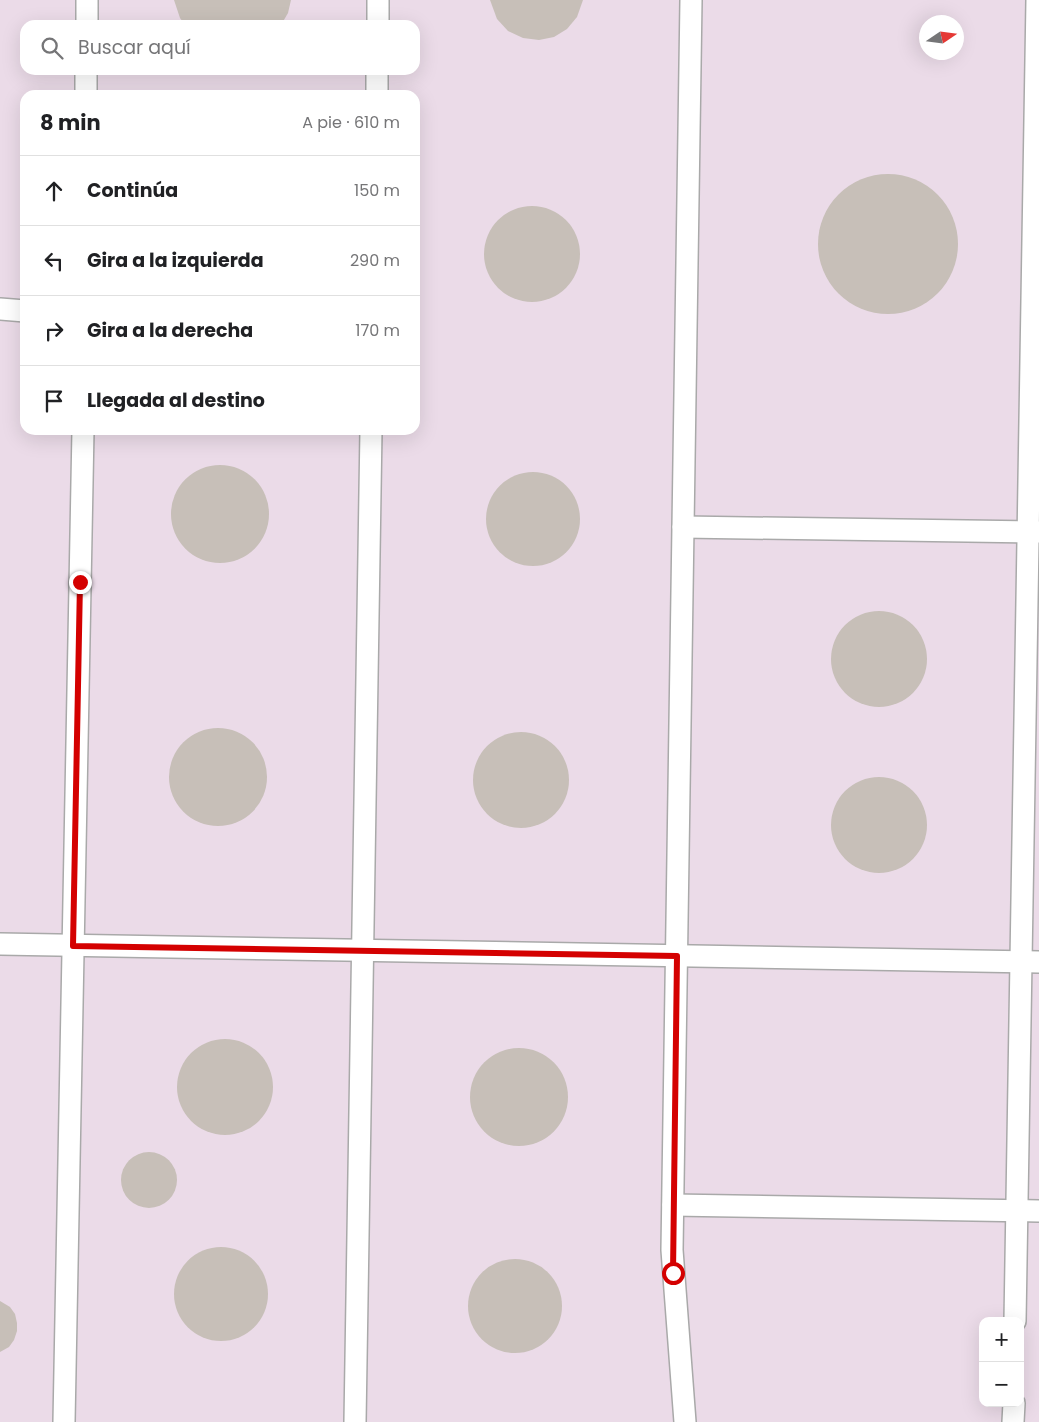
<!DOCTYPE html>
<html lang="es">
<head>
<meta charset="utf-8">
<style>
  :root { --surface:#fff; --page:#f6f6f6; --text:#202124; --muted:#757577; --line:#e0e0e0 }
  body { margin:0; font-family:Poppins,sans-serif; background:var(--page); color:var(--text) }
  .controls { position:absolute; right:15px; bottom:15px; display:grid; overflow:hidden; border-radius:10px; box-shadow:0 5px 20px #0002 }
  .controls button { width:45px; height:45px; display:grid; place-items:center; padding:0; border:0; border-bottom:1px solid var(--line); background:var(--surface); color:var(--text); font:25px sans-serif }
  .compass { position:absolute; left:919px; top:15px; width:45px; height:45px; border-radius:50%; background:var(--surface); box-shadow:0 5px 20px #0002; rotate:77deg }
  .stop { position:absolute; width:15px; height:15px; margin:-11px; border:4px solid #d40000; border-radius:50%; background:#fff }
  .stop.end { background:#d40000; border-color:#fff; box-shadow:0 1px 5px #0008 }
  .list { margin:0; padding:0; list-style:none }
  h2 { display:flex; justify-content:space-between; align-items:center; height:65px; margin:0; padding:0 20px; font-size:21px }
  h2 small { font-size:16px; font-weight:400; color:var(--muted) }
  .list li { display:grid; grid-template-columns:32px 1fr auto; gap:15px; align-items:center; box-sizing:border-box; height:70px; padding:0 20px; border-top:1px solid var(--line) }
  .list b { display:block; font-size:19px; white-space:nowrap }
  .list em { font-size:16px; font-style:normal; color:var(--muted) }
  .icon { flex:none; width:28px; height:28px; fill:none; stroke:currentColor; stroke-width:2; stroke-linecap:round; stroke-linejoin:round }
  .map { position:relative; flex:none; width:1039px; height:1422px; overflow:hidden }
  .search { position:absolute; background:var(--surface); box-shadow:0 5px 20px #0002; left:20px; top:20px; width:400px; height:55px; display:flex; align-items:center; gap:12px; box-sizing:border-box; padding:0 18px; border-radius:15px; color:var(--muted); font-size:19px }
  .panel { position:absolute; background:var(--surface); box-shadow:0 5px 20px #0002; left:20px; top:90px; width:400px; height:345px; border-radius:15px }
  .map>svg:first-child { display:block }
  .industrial { fill:#ebdbe8; fill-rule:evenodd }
  .building { fill:#c7bfb8 }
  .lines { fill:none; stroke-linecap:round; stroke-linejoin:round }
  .minor-casing { stroke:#a9a9a9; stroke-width:24 }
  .minor { stroke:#fff; stroke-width:21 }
  .route { stroke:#d40000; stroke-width:6 }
</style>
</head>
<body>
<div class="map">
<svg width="1039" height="1422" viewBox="0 0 1039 1422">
  <rect width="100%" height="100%" fill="#f2efe9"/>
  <!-- industrial -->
  <path class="industrial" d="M0 0H1039V1422H0ZM926 22H956V52H926ZM25 25H415V70H25ZM25 95H415V430H25ZM983 1321H1020V1403H983Z"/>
  <!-- building -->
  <g class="building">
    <polygon points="174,0 291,0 288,13 281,25 185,25 180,18"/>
    <polygon points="490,0 583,0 577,17 567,29 554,37 539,40 523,38 508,31 497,19"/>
    <circle cx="888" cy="244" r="70"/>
    <circle cx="532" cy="254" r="48"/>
    <circle cx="220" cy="514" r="49"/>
    <circle cx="533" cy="519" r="47"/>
    <circle cx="879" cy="659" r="48"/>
    <circle cx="218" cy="777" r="49"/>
    <circle cx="521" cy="780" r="48"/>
    <circle cx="879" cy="825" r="48"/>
    <circle cx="225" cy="1087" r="48"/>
    <circle cx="519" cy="1097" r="49"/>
    <circle cx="149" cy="1180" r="28"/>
    <circle cx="221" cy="1294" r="47"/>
    <circle cx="515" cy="1306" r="47"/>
    <polygon points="0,1301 10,1307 15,1314 17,1323 17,1331 14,1340 9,1347 0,1352"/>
  </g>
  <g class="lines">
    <defs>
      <g id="minor">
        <polyline points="87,25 87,0"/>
        <polyline points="378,25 378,0"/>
        <polyline points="86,95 86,70"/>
        <polyline points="377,95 377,70"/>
        <polyline points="0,309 25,311"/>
        <polyline points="683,527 1039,532"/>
        <polyline points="0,944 1039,962"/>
        <polyline points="673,1205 1039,1211"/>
        <polyline points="1015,1321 1037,0"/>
        <polyline points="64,1422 83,430"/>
        <polyline points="355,1422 371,430"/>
        <polyline points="685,1422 672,1250 691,0"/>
        <polyline points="1013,1422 1014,1403"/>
      </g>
    </defs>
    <!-- minor casing -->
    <use href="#minor" class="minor-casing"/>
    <!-- minor -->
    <use href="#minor" class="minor"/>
  </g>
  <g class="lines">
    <!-- route -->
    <polyline class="route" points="80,582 73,946 677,956 673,1273"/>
  </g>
</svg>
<div class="controls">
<button>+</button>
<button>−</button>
</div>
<svg class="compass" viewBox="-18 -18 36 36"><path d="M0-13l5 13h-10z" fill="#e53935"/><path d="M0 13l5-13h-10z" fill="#757577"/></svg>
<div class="stop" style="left:673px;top:1273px"></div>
<div class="stop end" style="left:80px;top:582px"></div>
<div class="search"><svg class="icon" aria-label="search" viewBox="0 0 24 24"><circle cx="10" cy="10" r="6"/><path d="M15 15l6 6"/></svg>Buscar aquí</div>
<section class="panel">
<h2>8 min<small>A pie · 610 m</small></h2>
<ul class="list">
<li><svg class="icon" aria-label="ahead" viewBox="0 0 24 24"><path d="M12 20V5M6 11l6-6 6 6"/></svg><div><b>Continúa</b></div><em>150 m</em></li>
<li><svg class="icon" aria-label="left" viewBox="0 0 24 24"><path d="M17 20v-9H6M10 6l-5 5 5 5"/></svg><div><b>Gira a la izquierda</b></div><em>290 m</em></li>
<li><svg class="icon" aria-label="right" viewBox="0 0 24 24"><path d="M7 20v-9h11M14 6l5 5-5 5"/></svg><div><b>Gira a la derecha</b></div><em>170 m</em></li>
<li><svg class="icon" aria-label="arrive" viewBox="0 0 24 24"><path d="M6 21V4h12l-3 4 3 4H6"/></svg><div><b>Llegada al destino</b></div></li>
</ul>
</section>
</div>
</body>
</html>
